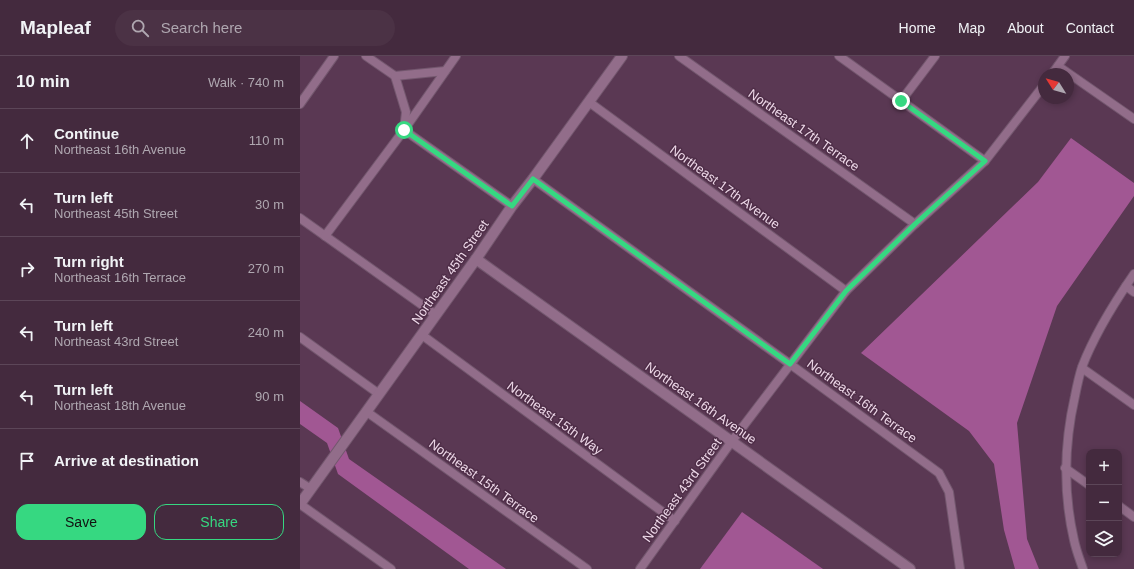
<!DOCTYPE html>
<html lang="en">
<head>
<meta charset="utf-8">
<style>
  :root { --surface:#442a3e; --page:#4b3245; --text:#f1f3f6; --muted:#afa7b0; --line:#5c4658; --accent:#36d881 }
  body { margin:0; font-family:Helvetica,sans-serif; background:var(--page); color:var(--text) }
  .controls { position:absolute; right:12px; bottom:12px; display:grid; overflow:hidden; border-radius:8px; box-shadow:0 2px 6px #0003 }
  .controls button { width:36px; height:36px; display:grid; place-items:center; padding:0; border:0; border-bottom:1px solid var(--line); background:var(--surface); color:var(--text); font:20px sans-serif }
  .compass { position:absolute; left:738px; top:12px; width:36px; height:36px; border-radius:50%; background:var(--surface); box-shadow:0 2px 6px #0003; rotate:307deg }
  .stop { position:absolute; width:12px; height:12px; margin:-9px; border:3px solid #36d881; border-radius:50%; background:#fff }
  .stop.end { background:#36d881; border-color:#fff; box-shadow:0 1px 4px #0008 }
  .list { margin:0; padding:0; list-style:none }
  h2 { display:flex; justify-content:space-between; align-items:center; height:52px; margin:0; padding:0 16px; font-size:17px }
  h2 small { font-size:13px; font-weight:400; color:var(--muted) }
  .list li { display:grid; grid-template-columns:26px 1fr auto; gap:12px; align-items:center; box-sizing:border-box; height:64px; padding:0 16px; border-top:1px solid var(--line) }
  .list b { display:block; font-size:15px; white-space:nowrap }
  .list p { margin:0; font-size:13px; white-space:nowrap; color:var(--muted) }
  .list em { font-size:13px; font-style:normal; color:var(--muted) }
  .actions { display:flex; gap:8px; padding:12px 16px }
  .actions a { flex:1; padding:9px 0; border:1px solid var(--accent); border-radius:12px; text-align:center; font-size:14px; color:var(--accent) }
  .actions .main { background:var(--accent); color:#111 }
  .icon { flex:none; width:22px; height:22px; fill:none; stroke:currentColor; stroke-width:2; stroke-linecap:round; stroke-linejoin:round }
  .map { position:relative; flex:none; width:834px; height:513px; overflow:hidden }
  header { display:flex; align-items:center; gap:24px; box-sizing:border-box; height:56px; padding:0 20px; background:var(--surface); border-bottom:1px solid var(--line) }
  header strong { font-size:19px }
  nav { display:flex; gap:22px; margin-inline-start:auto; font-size:14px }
  .search { width:280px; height:36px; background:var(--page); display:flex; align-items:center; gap:10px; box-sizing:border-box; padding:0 14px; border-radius:22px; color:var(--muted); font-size:15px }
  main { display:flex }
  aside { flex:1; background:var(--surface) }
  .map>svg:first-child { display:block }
  .water { fill:#a15793 }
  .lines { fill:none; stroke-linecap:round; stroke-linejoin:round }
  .minor-casing { stroke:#73576e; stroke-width:10 }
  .tertiary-casing { stroke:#73576e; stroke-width:12 }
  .minor { stroke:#926d8a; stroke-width:8 }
  .tertiary { stroke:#926d8a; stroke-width:10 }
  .route { stroke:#36d881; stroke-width:5 }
  .labels { text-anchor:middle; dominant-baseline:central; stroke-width:3; stroke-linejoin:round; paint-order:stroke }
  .street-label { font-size:13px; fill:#eed9e9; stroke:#4f2e48 }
</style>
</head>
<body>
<header>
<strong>Mapleaf</strong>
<div class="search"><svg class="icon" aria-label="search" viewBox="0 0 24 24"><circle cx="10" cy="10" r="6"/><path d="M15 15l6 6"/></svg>Search here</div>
<nav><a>Home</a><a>Map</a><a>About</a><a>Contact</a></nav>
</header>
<main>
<aside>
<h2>10 min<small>Walk · 740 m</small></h2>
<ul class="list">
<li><svg class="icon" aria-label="ahead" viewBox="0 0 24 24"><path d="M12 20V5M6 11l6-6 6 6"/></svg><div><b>Continue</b><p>Northeast 16th Avenue</p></div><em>110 m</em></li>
<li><svg class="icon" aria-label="left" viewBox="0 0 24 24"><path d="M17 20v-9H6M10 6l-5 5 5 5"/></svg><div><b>Turn left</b><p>Northeast 45th Street</p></div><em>30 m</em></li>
<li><svg class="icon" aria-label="right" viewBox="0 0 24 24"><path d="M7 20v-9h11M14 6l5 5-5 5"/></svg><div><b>Turn right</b><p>Northeast 16th Terrace</p></div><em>270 m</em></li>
<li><svg class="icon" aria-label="left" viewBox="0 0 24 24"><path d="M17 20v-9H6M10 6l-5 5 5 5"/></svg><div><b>Turn left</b><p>Northeast 43rd Street</p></div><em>240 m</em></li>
<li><svg class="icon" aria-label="left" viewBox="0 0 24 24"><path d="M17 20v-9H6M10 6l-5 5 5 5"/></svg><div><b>Turn left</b><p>Northeast 18th Avenue</p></div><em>90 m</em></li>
<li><svg class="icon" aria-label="arrive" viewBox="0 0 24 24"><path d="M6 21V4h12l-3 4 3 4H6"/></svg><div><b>Arrive at destination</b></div></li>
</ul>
<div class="actions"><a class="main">Save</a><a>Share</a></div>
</aside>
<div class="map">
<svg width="834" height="513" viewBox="0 0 834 513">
  <rect width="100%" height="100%" fill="#5a3853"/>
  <!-- water -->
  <g class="water">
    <polygon points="771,82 834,127 834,140 757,250 717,367 727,483 739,513 715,513 704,474 694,408 669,375 561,297 738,126"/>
    <polygon points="0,345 38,372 49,403 206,513 169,513 38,418 27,387 0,368"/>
    <polygon points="442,456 523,513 400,513"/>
  </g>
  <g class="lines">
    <defs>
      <g id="minor">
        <polyline points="66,0 95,20 106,56 104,74 212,150"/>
        <polyline points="379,0 615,168"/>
        <polyline points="539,0 685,105"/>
        <polyline points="758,10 834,63"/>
        <polyline points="752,18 765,0"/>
        <polyline points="95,20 145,15"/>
        <polyline points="601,45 635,0"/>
        <polyline points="289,46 546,235"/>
        <polyline points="0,48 34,0"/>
        <polyline points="233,123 490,308 639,417 649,436 660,513"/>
        <polyline points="0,162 136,259"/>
        <polyline points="25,180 104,74 156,0"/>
        <polyline points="826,230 834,236"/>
        <polyline points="122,279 375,465"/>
        <polyline points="0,281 79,338"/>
        <polyline points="782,312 834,349"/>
        <polyline points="67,356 287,513"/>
        <polyline points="765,412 789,429"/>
        <polyline points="0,426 11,433"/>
        <polyline points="0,448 91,513"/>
        <polyline points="819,450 834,461"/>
        <polyline points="340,513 432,385 546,235 615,168 685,105 744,29"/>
        <path d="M783 513C780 504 776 494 774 484 763 436 764 388 775 340 777 330 779 320 782 311 795 277 814 247 834 218"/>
      </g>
      <g id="tertiary">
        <polyline points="176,203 610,513"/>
        <polyline points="0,448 176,203 212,150 233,123 322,0"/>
      </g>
    </defs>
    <!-- minor casing -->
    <use href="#minor" class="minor-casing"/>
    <!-- tertiary casing -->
    <use href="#tertiary" class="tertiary-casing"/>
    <!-- minor -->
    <use href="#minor" class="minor"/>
    <!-- tertiary -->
    <use href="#tertiary" class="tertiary"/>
  </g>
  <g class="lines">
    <!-- route -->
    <polyline class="route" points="104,74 212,150 233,123 490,308 546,235 615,168 685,105 601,45"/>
  </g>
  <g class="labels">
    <!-- street labels -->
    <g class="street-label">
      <text transform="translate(504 74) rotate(35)">Northeast 17th Terrace</text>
      <text transform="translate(425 131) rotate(36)">Northeast 17th Avenue</text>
      <text transform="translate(150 216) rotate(-55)">Northeast 45th Street</text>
      <text transform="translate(562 345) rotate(36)">Northeast 16th Terrace</text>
      <text transform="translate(401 347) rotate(35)">Northeast 16th Avenue</text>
      <text transform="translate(255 362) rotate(36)">Northeast 15th Way</text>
      <text transform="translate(184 425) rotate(36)">Northeast 15th Terrace</text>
      <text transform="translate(382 434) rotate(-54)">Northeast 43rd Street</text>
    </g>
  </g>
</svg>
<div class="controls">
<button>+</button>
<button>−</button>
<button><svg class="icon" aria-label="layers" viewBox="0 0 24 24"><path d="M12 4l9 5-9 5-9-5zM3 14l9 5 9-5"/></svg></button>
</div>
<svg class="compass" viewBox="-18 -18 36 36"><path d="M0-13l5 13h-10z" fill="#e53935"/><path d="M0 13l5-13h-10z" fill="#afa7b0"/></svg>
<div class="stop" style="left:104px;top:74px"></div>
<div class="stop end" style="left:601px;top:45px"></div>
</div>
</main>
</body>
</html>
